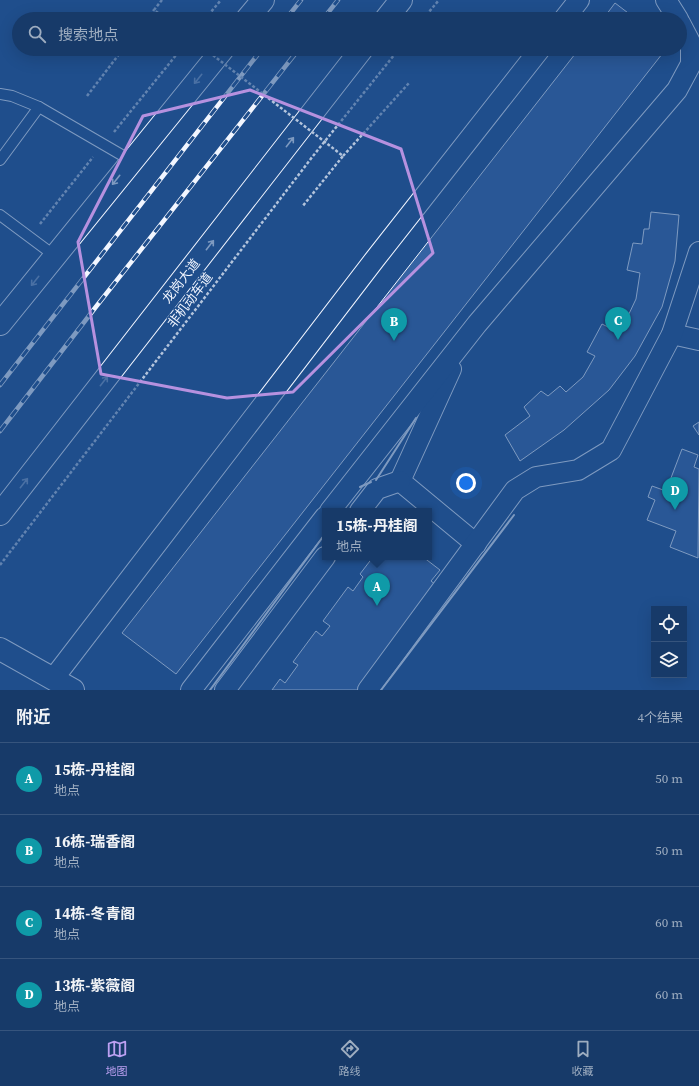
<!DOCTYPE html>
<html lang="zh">
<head>
<meta charset="utf-8">
<style>
  :root { --surface:#173a69; --page:#20416f; --text:#f1f3f6; --muted:#9eadc0; --line:#36547d; --accent:#bca0f2 }
  body { margin:0; font-family:"Source Serif 4","Noto Sans SC",serif; background:var(--page); color:var(--text) }
  .controls { position:absolute; right:12px; bottom:12px; display:grid; overflow:hidden; border-radius:0px; box-shadow:0 4px 16px #0002 }
  .controls button { width:36px; height:36px; display:grid; place-items:center; padding:0; border:0; border-bottom:1px solid var(--line); background:var(--surface); color:var(--text); font:20px sans-serif }
  .you { position:absolute; left:466px; top:483px; width:14px; height:14px; margin:-10px; border:3px solid #fff; border-radius:50%; background:#1a73e8; box-shadow:0 0 0 6px #1a73e833 }
  .badge { display:grid; place-items:center; width:26px; height:26px; border-radius:50%; background:var(--accent); color:#fff; font-size:13px; font-weight:700 }
  .pin { position:absolute; translate:-50% -33px; filter:drop-shadow(0 1px 2px #0008) }
  .pin::after { content:''; position:absolute; top:21px; width:14px; height:12px; background:inherit; clip-path:polygon(0 0,100% 0,50% 100%) }
  .popup { position:absolute; left:322px; top:508px; width:110px; height:52px; box-sizing:border-box; display:grid; place-content:center; border-radius:0px; background:var(--surface); filter:drop-shadow(0 1px 3px #0005); font-size:13px; white-space:nowrap; color:var(--muted) }
  .popup b { font-size:15px; color:var(--text) }
  .popup::after { content:''; position:absolute; left:50%; top:100%; margin-left:-8px; border:8px solid transparent; border-top-color:var(--surface) }
  .list { margin:0; padding:0; list-style:none }
  h2 { display:flex; justify-content:space-between; align-items:center; height:52px; margin:0; padding:0 16px; font-size:17px }
  h2 small { font-size:13px; font-weight:400; color:var(--muted) }
  .list li { display:grid; grid-template-columns:26px 1fr auto; gap:12px; align-items:center; box-sizing:border-box; height:72px; padding:0 16px; border-top:1px solid var(--line) }
  .list b { display:block; font-size:15px; white-space:nowrap }
  .list p { margin:0; font-size:13px; white-space:nowrap; color:var(--muted) }
  .list em { font-size:13px; font-style:normal; color:var(--muted) }
  .icon { flex:none; width:22px; height:22px; fill:none; stroke:currentColor; stroke-width:2; stroke-linecap:round; stroke-linejoin:round }
  .map { position:relative; flex:none; width:699px; height:690px; overflow:hidden }
  .search { position:absolute; background:var(--surface); box-shadow:0 4px 16px #0002; left:12px; right:12px; top:12px; height:44px; display:flex; align-items:center; gap:10px; box-sizing:border-box; padding:0 14px; border-radius:22px; color:var(--muted); font-size:15px }
  .sheet { height:340px; background:var(--surface) }
  nav { display:flex; justify-content:space-around; align-items:center; box-sizing:border-box; height:56px; border-top:1px solid var(--line); background:var(--surface); font-size:11px; color:var(--muted) }
  nav a { display:grid; justify-items:center; gap:2px }
  nav .on { color:var(--accent) }
  .map>svg:first-child { display:block }
  .building { fill:#3563a3; stroke:#f2f6ff }
  .lines { fill:none; stroke-linecap:round; stroke-linejoin:round }
  .lane-casing { stroke:#f2f6ff; stroke-width:12 }
  .street-casing { stroke:#f2f6ff; stroke-width:22 }
  .secondary-casing { stroke:#f2f6ff; stroke-width:24 }
  .highway-casing { stroke:#f2f6ff; stroke-width:24 }
  .path { stroke:#b3c4dc; stroke-width:2.5; stroke-dasharray:3 2; stroke-linecap:butt }
  .lane { stroke:#1f4e8c; stroke-width:10 }
  .street { stroke:#1f4e8c; stroke-width:20 }
  .secondary { stroke:#1f4e8c; stroke-width:22 }
  .highway { stroke:#1f4e8c; stroke-width:22 }
  .rail-casing { stroke:#f2f6ff; stroke-width:4.5 }
  .rail { stroke:#1f4e8c; stroke-width:3; stroke-dasharray:9; stroke-linecap:butt }
  .path-bridge { stroke:#b3c4dc; stroke-width:2.5; stroke-dasharray:3 2; stroke-linecap:butt }
  .wall { stroke:#f2f6ff; stroke-width:2 }
  .oneway { stroke:#7e9ac0 }
  .marked { fill:none; stroke:#b691df; stroke-width:3; stroke-linejoin:round }
  .labels { text-anchor:middle; dominant-baseline:central; stroke-width:3; stroke-linejoin:round; paint-order:stroke }
  .street-label { font-size:13px; fill:#f2f6ff; stroke:#1f4e8c }
</style>
</head>
<body>
<div class="map">
<svg width="699" height="690" viewBox="0 0 699 690">
  <rect width="100%" height="100%" fill="#1f4e8c"/>
  <!-- building -->
  <g class="building">
    <polygon points="615,3 636,19 603,19"/>
    <polygon points="579,49 666,49 176,674 122,633"/>
    <polygon points="651,212 679,215 675,261 662,307 635,356 609,390 564,430 520,461 505,435 530,416 524,407 541,391 548,396 560,386 566,392 583,377 595,356 587,352 602,324 610,328 618,314 627,318 636,299 640,273 627,270 633,243 642,244 644,229 649,229"/>
    <polygon points="699,422 699,435 693,426"/>
    <polygon points="682,449 698,455 694,467 699,469 698,558 670,547 676,531 647,520 655,500 648,497 652,486 666,491"/>
    <polygon points="373,557 423,557 440,570 431,581 436,585 358,690 272,690 280,679 285,683 298,665 293,662 316,631 322,636 330,626 323,621 348,587 353,591 363,577 360,574"/>
  </g>
  <g class="lines">
    <defs>
      <g id="lane">
        <polyline points="0,94 12,96 39,107 132,161"/>
        <polyline points="0,160 39,107"/>
        <polyline points="0,215 55,256"/>
      </g>
      <g id="street">
        <polyline points="666,0 678,19"/>
        <polyline points="564,19 579,0"/>
        <polyline points="672,334 699,340"/>
        <polyline points="451,369 400,481 476,544"/>
        <polyline points="330,511 477,324 677,90 691,64 691,44 680,23"/>
        <polyline points="360,511 377,489 400,481"/>
        <polyline points="53,679 375,259 540,49"/>
        <polyline points="191,690 325,517"/>
        <polyline points="225,690 325,557"/>
        <polyline points="368,690 515,490 536,477 578,470 611,450 672,334 699,252"/>
      </g>
      <polyline id="secondary" points="0,649 73,690"/>
      <g id="highway">
        <polyline points="247,19 263,0"/>
        <polyline points="386,19 401,0"/>
        <polyline points="0,324 223,49"/>
        <polyline points="0,514 362,49"/>
      </g>
    </defs>
    <!-- lane casing -->
    <use href="#lane" class="lane-casing"/>
    <!-- street casing -->
    <use href="#street" class="street-casing"/>
    <!-- secondary casing -->
    <use href="#secondary" class="secondary-casing"/>
    <!-- highway casing -->
    <use href="#highway" class="highway-casing"/>
    <!-- path -->
    <g class="path">
      <polyline points="162,0 154,10 166,19"/>
      <polyline points="147,19 154,10"/>
      <polyline points="205,19 221,0"/>
      <polyline points="423,19 439,0"/>
      <polyline points="87,96 123,49"/>
      <polyline points="114,132 181,49"/>
      <polyline points="343,156 409,83"/>
      <polyline points="40,224 93,157"/>
      <polyline points="0,565 313,156 399,49"/>
    </g>
    <!-- lane -->
    <use href="#lane" class="lane"/>
    <!-- street -->
    <use href="#street" class="street"/>
    <!-- secondary -->
    <use href="#secondary" class="secondary"/>
    <!-- highway -->
    <use href="#highway" class="highway"/>
    <defs>
      <g id="rail">
        <polyline points="286,19 301,0"/>
        <polyline points="323,19 338,0"/>
        <polyline points="0,385 262,49"/>
        <polyline points="0,431 95,308 299,49"/>
      </g>
    </defs>
    <!-- rail casing -->
    <use href="#rail" class="rail-casing"/>
    <!-- rail -->
    <use href="#rail" class="rail"/>
    <!-- path-bridge -->
    <polyline class="path-bridge" points="205,49 343,156 302,207"/>
    <!-- wall -->
    <g class="wall">
      <polyline points="376,480 416,418"/>
      <polyline points="360,487 371,482"/>
      <polyline points="210,690 325,534"/>
      <polyline points="381,690 514,515"/>
    </g>
  </g>
  <!-- one-way arrows -->
  <defs><path id="oneway-shaft" d="M-6 0H5M1.5-3L5.5 0L1.5 3" fill="none" stroke-width="1.6" stroke-linecap="round" stroke-linejoin="round"/></defs>
  <g class="oneway">
    <use href="#oneway-shaft" transform="translate(198 79) rotate(129)"/>
    <use href="#oneway-shaft" transform="translate(290 142) rotate(-52)"/>
    <use href="#oneway-shaft" transform="translate(116 180) rotate(129)"/>
    <use href="#oneway-shaft" transform="translate(210 245) rotate(-52)"/>
    <use href="#oneway-shaft" transform="translate(35 281) rotate(129)"/>
    <use href="#oneway-shaft" transform="translate(104 381) rotate(-52)"/>
    <use href="#oneway-shaft" transform="translate(24 483) rotate(-52)"/>
  </g>
  <!-- marked area -->
  <path d="M0 0H699V690H0ZM250 90 401 149 433 253 293 392 227 398 101 374 78 242 143 116Z" fill="#1f4e8c" fill-opacity=".55" fill-rule="evenodd"/>
  <path class="marked" d="M250 90 401 149 433 253 293 392 227 398 101 374 78 242 143 116Z"/>
  <g class="labels">
    <!-- street labels -->
    <g class="street-label">
      <text transform="translate(181 281) rotate(-52)">龙岗大道</text>
      <text transform="translate(190 300) rotate(-53)">非机动车道</text>
    </g>
  </g>
</svg>
<div class="controls">
<button><svg class="icon" aria-label="locate" viewBox="0 0 24 24"><circle cx="12" cy="12" r="6"/><path d="M12 2v4M12 18v4M2 12h4M18 12h4"/></svg></button>
<button><svg class="icon" aria-label="layers" viewBox="0 0 24 24"><path d="M12 4l9 5-9 5-9-5zM3 14l9 5 9-5"/></svg></button>
</div>
<div class="you"></div>
<div class="pin badge" style="left:377px;top:606px;background:#0f9aa8">A</div>
<div class="popup"><b>15栋-丹桂阁</b>地点</div>
<div class="pin badge" style="left:394px;top:341px;background:#0f9aa8">B</div>
<div class="pin badge" style="left:618px;top:340px;background:#0f9aa8">C</div>
<div class="pin badge" style="left:675px;top:510px;background:#0f9aa8">D</div>
<div class="search"><svg class="icon" aria-label="search" viewBox="0 0 24 24"><circle cx="10" cy="10" r="6"/><path d="M15 15l6 6"/></svg>搜索地点</div>
</div>
<section class="sheet">
<h2>附近<small>4个结果</small></h2>
<ul class="list">
<li><span class="badge" style="background:#0f9aa8">A</span><div><b>15栋-丹桂阁</b><p>地点</p></div><em>50 m</em></li>
<li><span class="badge" style="background:#0f9aa8">B</span><div><b>16栋-瑞香阁</b><p>地点</p></div><em>50 m</em></li>
<li><span class="badge" style="background:#0f9aa8">C</span><div><b>14栋-冬青阁</b><p>地点</p></div><em>60 m</em></li>
<li><span class="badge" style="background:#0f9aa8">D</span><div><b>13栋-紫薇阁</b><p>地点</p></div><em>60 m</em></li>
</ul>
</section>
<nav>
<a class="on"><svg class="icon" aria-label="map" viewBox="0 0 24 24"><path d="M3 6l6-2 6 2 6-2v14l-6 2-6-2-6 2zM9 4v14M15 6v14"/></svg>地图</a>
<a><svg class="icon" aria-label="directions" viewBox="0 0 24 24"><path d="M12 3l9 9-9 9-9-9zM9 14v-3h6M13 9l2 2-2 2"/></svg>路线</a>
<a><svg class="icon" aria-label="saved" viewBox="0 0 24 24"><path d="M7 4h10v16l-5-4-5 4z"/></svg>收藏</a>
</nav>
</body>
</html>
